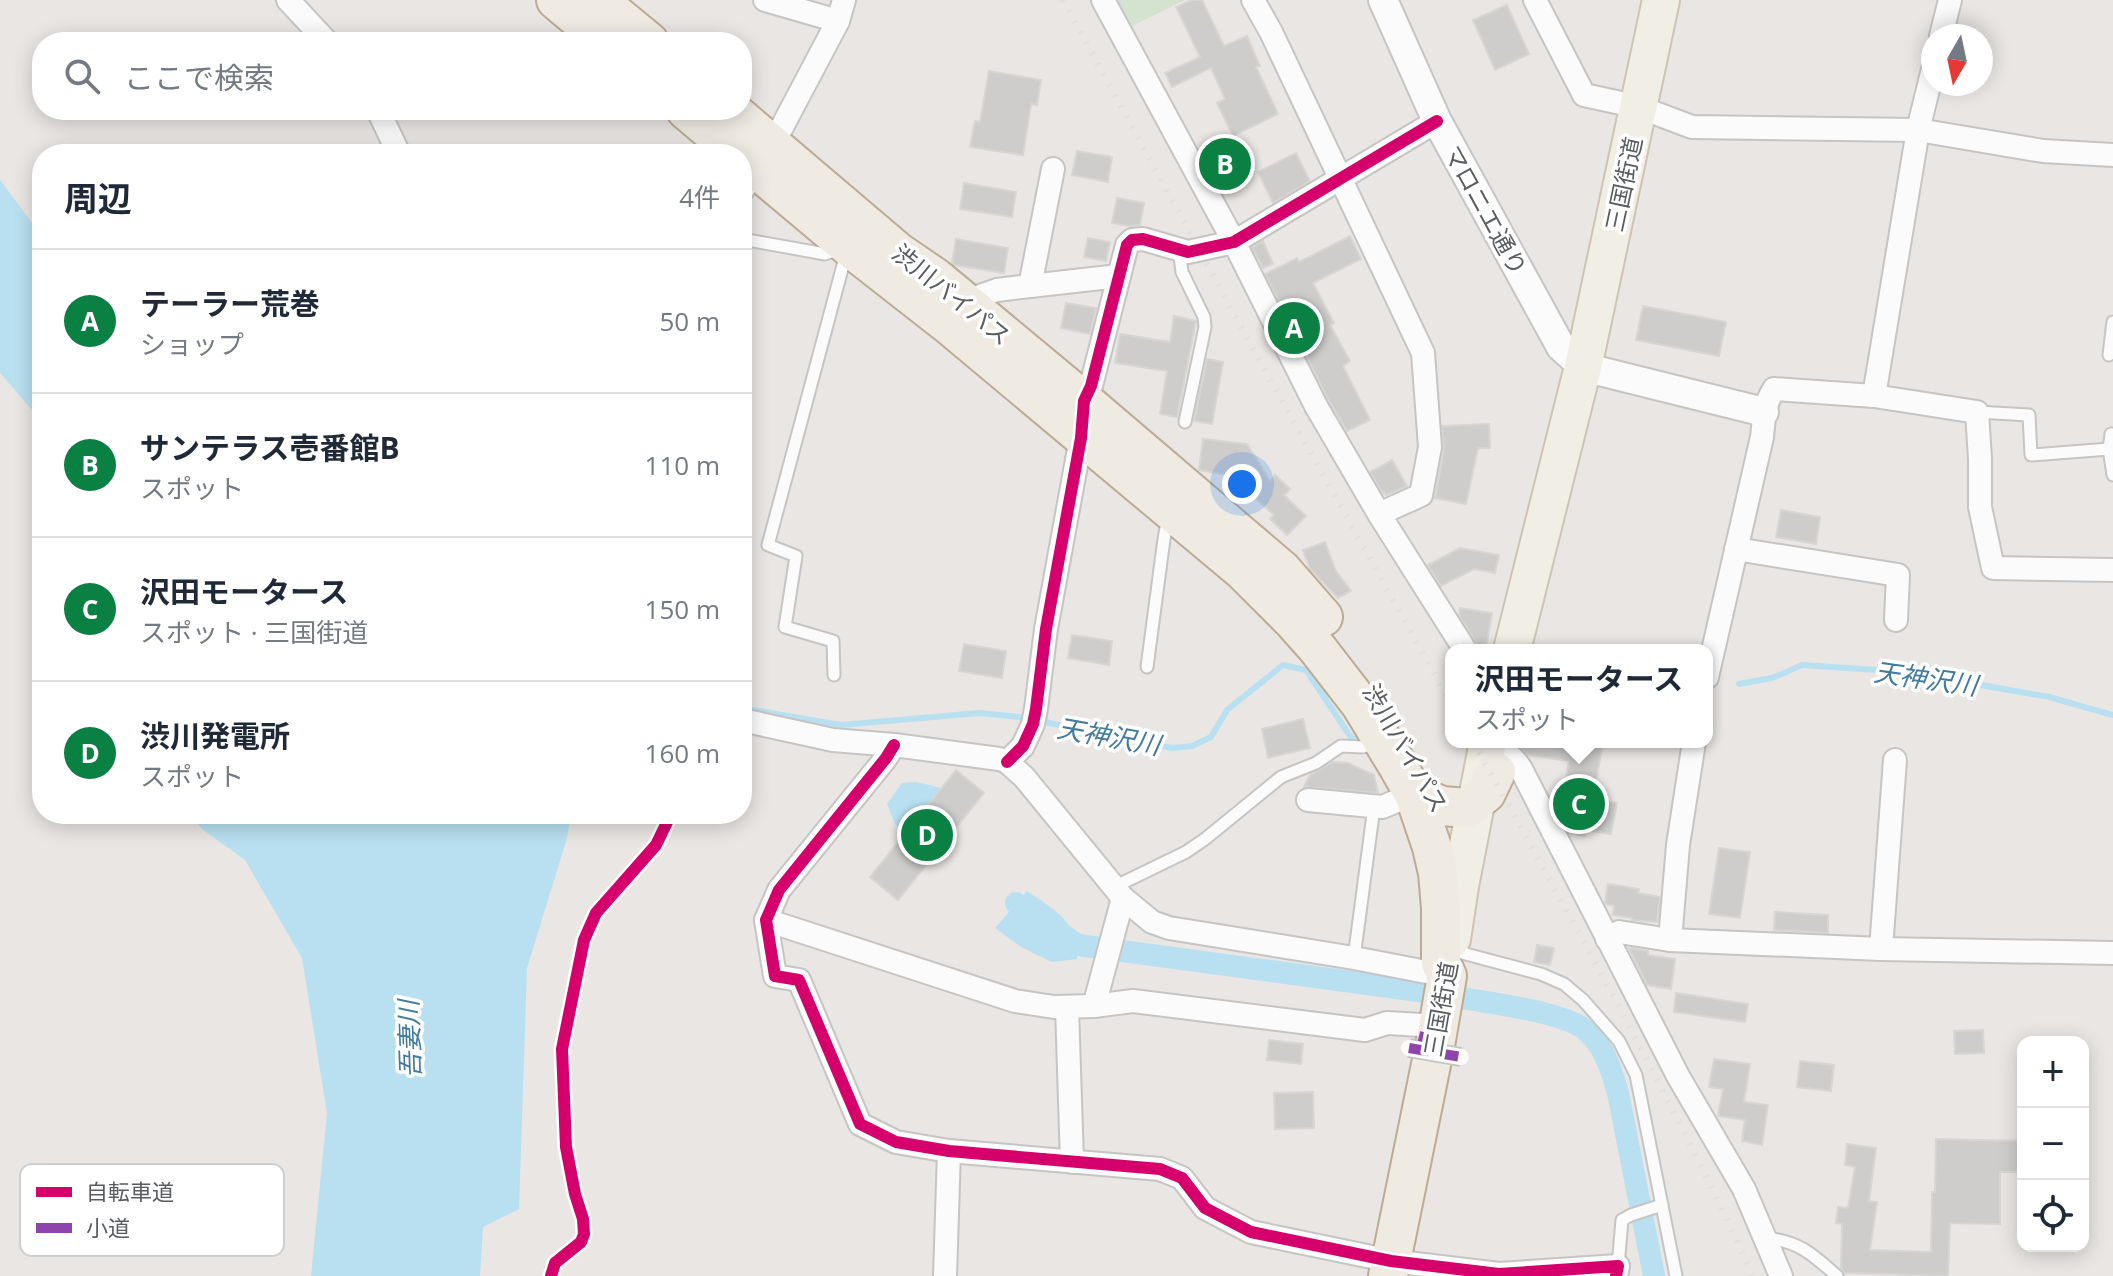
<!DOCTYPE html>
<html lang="ja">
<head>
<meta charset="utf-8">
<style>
  :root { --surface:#fff; --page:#f2f2f3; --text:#1f2937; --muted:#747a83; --line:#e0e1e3; --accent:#0b8043 }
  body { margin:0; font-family:"Open Sans","Noto Sans JP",sans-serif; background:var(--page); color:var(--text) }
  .controls { position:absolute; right:24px; bottom:24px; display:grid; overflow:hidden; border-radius:16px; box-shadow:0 4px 20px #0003 }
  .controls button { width:72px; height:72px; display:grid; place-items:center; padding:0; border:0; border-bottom:2px solid var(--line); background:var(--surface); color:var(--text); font:40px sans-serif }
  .compass { position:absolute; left:1921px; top:24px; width:72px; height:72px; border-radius:50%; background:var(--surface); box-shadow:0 4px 20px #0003; rotate:189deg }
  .you { position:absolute; left:1242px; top:484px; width:28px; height:28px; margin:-20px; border:6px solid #fff; border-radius:50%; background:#1a73e8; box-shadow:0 0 0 12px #1a73e833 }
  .badge { display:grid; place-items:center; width:52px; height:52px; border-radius:50%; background:var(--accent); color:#fff; font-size:26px; font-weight:700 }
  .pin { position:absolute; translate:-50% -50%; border:4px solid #fff; box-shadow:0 2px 8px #0006 }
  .popup { position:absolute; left:1445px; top:644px; width:268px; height:104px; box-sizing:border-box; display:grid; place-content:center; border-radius:16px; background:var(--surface); filter:drop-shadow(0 2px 6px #0005); font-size:26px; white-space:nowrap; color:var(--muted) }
  .popup b { font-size:30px; color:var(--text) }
  .popup::after { content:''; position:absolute; left:50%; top:100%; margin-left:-16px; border:16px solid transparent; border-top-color:var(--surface) }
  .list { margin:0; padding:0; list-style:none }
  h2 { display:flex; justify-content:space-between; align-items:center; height:104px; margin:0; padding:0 32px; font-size:34px }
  h2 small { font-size:26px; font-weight:400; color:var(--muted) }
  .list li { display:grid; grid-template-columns:52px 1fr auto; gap:24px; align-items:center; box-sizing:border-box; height:144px; padding:0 32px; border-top:2px solid var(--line) }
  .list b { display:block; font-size:30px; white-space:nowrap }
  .list p { margin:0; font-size:26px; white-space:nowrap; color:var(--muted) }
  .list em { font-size:26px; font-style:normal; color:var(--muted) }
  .icon { flex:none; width:44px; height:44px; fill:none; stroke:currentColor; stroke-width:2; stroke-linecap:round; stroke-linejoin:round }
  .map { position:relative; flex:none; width:2113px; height:1276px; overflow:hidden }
  .search { position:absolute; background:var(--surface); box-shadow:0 4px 20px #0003; left:32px; top:32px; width:720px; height:88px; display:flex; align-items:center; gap:20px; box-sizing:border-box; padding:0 28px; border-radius:32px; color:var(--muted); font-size:30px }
  .panel { position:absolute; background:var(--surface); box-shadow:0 4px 20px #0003; left:32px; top:144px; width:720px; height:680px; border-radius:32px }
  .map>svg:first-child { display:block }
  .green { fill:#d4e3cf }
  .water { fill:#b9e0f1 }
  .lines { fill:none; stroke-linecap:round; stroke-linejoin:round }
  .stream { stroke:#b9e0f1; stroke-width:6 }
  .canal { stroke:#b9e0f1; stroke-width:22 }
  .building { fill:#cfcdcc; stroke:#d8d6d2; stroke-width:2 }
  .service-casing { stroke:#c5c5c5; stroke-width:15 }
  .minor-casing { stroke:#c5c5c5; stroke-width:26 }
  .tertiary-casing { stroke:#c5c5c5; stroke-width:32 }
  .primary-casing { stroke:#cfc3b3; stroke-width:40 }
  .trunk-casing { stroke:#bdab94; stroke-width:42 }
  .service { stroke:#fcfbfb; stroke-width:11 }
  .minor { stroke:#fcfbfb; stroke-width:22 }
  .tertiary { stroke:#fcfbfb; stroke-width:28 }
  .primary { stroke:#f1eee6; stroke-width:36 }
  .trunk { stroke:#efebe3; stroke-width:38 }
  .rail { stroke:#e0e0e0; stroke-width:6; stroke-dasharray:2 10; stroke-linecap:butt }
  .pedestrian-bridge-casing { stroke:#c5c5c5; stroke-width:20; stroke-linecap:butt }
  .pedestrian-bridge { stroke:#fcfbfb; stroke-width:16 }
  .quiet { stroke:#8e44ad; stroke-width:10; stroke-dasharray:20 10; stroke-linecap:butt }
  .cycleway-casing { stroke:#fff; stroke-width:17 }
  .cycleway { stroke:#d6006c; stroke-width:12 }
  .labels { text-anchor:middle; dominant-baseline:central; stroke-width:7; stroke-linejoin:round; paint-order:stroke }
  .street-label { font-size:24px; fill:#595d60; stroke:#fff }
  .water-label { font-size:26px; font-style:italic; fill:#417b9f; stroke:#fff }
  .key { fill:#fff; stroke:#cdcecf; stroke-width:2 }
  .key-label { font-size:22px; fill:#595d60 }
</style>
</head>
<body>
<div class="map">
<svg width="2113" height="1276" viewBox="0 0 2113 1276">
  <rect width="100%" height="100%" fill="#e9e6e3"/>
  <!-- green -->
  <polygon class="green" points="1111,0 1185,0 1126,29"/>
  <!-- water -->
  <g class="water">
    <polygon points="0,180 42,236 42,421 0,373"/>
    <polygon points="916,782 946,789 908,837 895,824 887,804 902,783"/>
    <polygon points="189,814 571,814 567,838 527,968 519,1209 483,1227 480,1276 311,1276 327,1113 302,958 245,860 202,829"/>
    <path d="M1027 891C1053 909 1080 922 1077 959L1052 962 1021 947 995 928Z"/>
  </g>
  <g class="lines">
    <!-- stream -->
    <g class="stream">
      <polyline points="1739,684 1772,678 1802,665 1906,672 2049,697 2113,715"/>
      <polyline points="742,708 841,725 979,713 1020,717 1172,748 1192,746 1211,737 1227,710 1283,665 1306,670 1352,739 1359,739"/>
    </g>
    <!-- canal -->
    <g class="canal">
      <polyline points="1016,903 1078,945 1433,993"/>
      <path d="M1463 998C1494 1004 1566 1012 1588 1032 1605 1048 1612 1072 1618 1093L1654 1276"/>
    </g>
  </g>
  <!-- building -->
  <g class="building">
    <polygon points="1192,0 1202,0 1224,46 1247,36 1260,66 1256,67 1278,114 1233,136 1217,103 1225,99 1211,68 1172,87 1165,73 1200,57 1176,7"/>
    <polygon points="1507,5 1529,54 1495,70 1473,20"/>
    <polygon points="989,71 1041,80 1037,105 1031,104 1023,155 970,147 975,121 980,122"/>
    <polygon points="1239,141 1251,169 1218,183 1204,157"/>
    <polygon points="1077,151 1112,157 1108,182 1072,175"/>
    <polygon points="1296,153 1310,181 1273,203 1258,172"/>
    <polygon points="964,183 1016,192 1012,217 960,209"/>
    <polygon points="1117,198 1144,203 1140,225 1129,226 1112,223"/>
    <polygon points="1350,236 1361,259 1313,283 1334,323 1330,325 1350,361 1343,366 1370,420 1347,431 1328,399 1265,274 1297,258 1299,262"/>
    <polygon points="1088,238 1110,242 1106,261 1084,257"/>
    <polygon points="956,239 1008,248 1004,273 954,265 952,263"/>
    <polygon points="1263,241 1273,264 1263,268 1252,247"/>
    <polygon points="1066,303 1096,308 1090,334 1061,328"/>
    <polygon points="1643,306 1726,322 1719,356 1636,340"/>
    <polygon points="1174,316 1196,321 1177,417 1160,414 1167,371 1115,363 1120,334 1170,342"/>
    <polygon points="1207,359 1223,362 1212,424 1194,421"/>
    <polygon points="1489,424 1490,448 1478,448 1466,504 1435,498 1444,450 1442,426"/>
    <polygon points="1203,439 1247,444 1270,481 1275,475 1290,489 1284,495 1306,516 1287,535 1270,519 1274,515 1241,485 1226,483 1228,475 1199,470"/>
    <polygon points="1392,460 1407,486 1386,495 1384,492 1383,493 1370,472"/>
    <polygon points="1781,510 1820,517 1816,544 1776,537"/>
    <polygon points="1325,542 1336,571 1351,591 1338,598 1310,569 1303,550"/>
    <polygon points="1460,548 1499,555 1495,573 1474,569 1441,586 1428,565"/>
    <polygon points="1460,608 1492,613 1486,648 1478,646 1459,615"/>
    <polygon points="1072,635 1112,641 1109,665 1068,658"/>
    <polygon points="964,644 1006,651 1002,678 959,671"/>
    <polygon points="1303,719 1310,748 1268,758 1262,729"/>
    <polygon points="1513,742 1603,742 1593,799 1617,803 1611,834 1586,830 1585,836 1569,833 1565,820 1572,781 1566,779 1569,761 1528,755"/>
    <polygon points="1333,762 1348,763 1374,775 1378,793 1304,787 1310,775"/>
    <polygon points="956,770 984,793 898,900 870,877"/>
    <polygon points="1719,848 1750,852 1740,918 1709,914"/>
    <polygon points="1608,884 1639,889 1638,893 1660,897 1657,922 1632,920 1632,918 1613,915 1614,906 1606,904 1605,902"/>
    <polygon points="1775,912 1828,915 1828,933 1774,930"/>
    <polygon points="1537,945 1554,948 1550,965 1534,962"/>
    <polygon points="1629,948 1648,951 1648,955 1675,959 1671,989 1647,985"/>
    <polygon points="1676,993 1748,1004 1745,1022 1674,1012"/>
    <polygon points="1983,1030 1984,1053 1955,1054 1954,1031"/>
    <polygon points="1269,1040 1303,1044 1301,1064 1267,1060"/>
    <polygon points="1714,1059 1750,1064 1744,1102 1768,1105 1762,1145 1742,1141 1745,1120 1718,1116 1723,1089 1709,1087"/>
    <polygon points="1800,1061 1834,1065 1831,1091 1797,1087"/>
    <polygon points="1313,1092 1314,1128 1275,1129 1274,1093"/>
    <polygon points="1936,1139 2023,1141 2023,1172 2000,1172 2000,1224 1950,1223 1948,1276 1845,1273 1841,1268 1842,1224 1836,1223 1838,1207 1848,1208 1855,1167 1845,1165 1847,1144 1876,1148 1869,1201 1877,1202 1870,1250 1931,1252 1932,1192 1935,1192"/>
  </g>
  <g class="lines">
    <defs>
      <g id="service">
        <polyline points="742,239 825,254 840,249"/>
        <polyline points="1179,249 1182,272 1204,317 1205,327 1185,422"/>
        <polyline points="2109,355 2113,322"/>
        <polyline points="1977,412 2029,415 2031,455 2109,449 2113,475"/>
        <polyline points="2109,449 2111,434 2113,434"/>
        <polyline points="1147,667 1164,539 1166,528 1173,519"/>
        <polyline points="834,675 833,641 785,627 796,556 768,545 846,254"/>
        <polyline points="1114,887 1186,852 1205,839 1281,777 1316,763 1341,746 1363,747 1375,743"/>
        <polyline points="1462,953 1541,974 1564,984 1583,1000 1619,1041 1636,1075 1676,1276"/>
        <polyline points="1354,958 1374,807"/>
        <path d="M1765 1238C1799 1241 1812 1254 1837 1276"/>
        <polyline points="1618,1266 1622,1220 1631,1215 1662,1205"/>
      </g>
      <g id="minor">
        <polyline points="288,0 327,42"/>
        <polyline points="765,0 838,21"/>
        <polyline points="1103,0 1234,242 1316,406 1379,514 1465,650"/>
        <polyline points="1253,0 1271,32 1423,353 1430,447 1421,495 1379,514"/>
        <polyline points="1535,0 1584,95 1639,107 1692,127 1918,130 2043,151 2113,155"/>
        <polyline points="1941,36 1950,0"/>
        <polyline points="378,110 399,154"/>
        <polyline points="742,191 773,144 838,21 844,0"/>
        <polyline points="1030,286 1119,276"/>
        <polyline points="964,310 980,296 997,290 1030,286 1053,169"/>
        <polyline points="1874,396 1918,130 1933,69"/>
        <polyline points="1736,549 1898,575 1896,620"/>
        <path d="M1707 677 1762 437C1764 419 1764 404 1774 389L1874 396 1977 412 1980 459V507L1993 568 2113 570"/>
        <polyline points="742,720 833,740 894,745 999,759 1006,761 1024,777 1123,898 1152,922 1169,928 1354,958 1447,976"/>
        <polyline points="894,745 886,758 779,890 766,920 775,976 799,980 860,1124 896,1142 949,1151 1160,1169 1182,1178 1205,1208 1251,1232 1391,1261 1499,1274 1618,1266 1616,1276"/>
        <path d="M1486 749C1504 752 1511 753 1521 769L1678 1076 1744 1189 1781 1276"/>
        <polyline points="1007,762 1023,746 1033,724 1036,709 1046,629 1081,438 1084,401 1091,386 1127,245 1132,240 1143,239 1188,252 1234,242 1437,121"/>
        <polyline points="1308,800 1382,807 1414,794"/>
        <polyline points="766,920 1015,1001 1054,1007 1094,1006 1123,898"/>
        <polyline points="1607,939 1619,932 1670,940 1881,949 2113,953"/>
        <polyline points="1670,940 1678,845 1694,742"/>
        <polyline points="1881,949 1895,760"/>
        <polyline points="1094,1006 1133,1001 1365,1030 1387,1023 1439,1026"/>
        <polyline points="1067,1007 1072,1162"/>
        <polyline points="945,1276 949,1151"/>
      </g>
      <polyline id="tertiary" points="1383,0 1437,121 1561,347 1583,367 1764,412"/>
      <g id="primary">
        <polyline points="1512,650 1583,367 1661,0"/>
        <polyline points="1452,939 1460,886 1488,742"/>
      </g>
      <g id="trunk">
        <polyline points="556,0 606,42"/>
        <polyline points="598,0 649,42"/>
        <polyline points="686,110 738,154"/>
        <polyline points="731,110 898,252 936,278 1084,401 1282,570 1323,617"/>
        <polyline points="742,157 848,246 949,325 1243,571 1293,621 1317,648 1361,705 1398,766 1414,794 1432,847 1438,873 1441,908 1441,963 1447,976 1436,1040 1388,1276"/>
        <polyline points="1414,794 1442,806 1467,808 1486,793 1496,772"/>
      </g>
    </defs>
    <!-- service casing -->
    <use href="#service" class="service-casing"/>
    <!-- minor casing -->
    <use href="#minor" class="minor-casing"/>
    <!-- tertiary casing -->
    <use href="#tertiary" class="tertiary-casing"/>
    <!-- primary casing -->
    <use href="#primary" class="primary-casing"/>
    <!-- trunk casing -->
    <use href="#trunk" class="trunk-casing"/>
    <!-- service -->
    <use href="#service" class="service"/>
    <!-- minor -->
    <use href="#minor" class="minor"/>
    <!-- tertiary -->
    <use href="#tertiary" class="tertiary"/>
    <!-- primary -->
    <use href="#primary" class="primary"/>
    <!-- trunk -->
    <use href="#trunk" class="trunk"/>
    <!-- rail -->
    <g class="rail">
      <polyline points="1063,0 1258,358 1451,704"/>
      <path d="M1473 742C1571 917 1669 1093 1753 1276"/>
    </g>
    <defs>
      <polyline id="pedestrian-bridge" points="1409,1048 1461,1057"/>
    </defs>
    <!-- pedestrian-bridge casing -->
    <use href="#pedestrian-bridge" class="pedestrian-bridge-casing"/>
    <!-- pedestrian-bridge -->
    <use href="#pedestrian-bridge" class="pedestrian-bridge"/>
    <!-- quiet -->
    <g class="quiet">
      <polyline points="1419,1036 1436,1040"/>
      <polyline points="1409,1048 1461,1057"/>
    </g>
    <defs>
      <g id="cycleway">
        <polyline points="894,745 886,758 779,890 766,920 775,976 799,980 860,1124 896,1142 949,1151 1160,1169 1182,1178 1205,1208 1251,1232 1391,1261 1499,1274 1618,1266 1616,1276"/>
        <polyline points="1007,762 1023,746 1033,724 1036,709 1046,629 1081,438 1084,401 1091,386 1127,245 1132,240 1143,239 1188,252 1234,242 1437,121"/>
        <polyline points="551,1276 555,1263 581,1242 584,1234 583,1219 575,1194 566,1147 562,1049 584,940 596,913 656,845 671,814"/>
      </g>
    </defs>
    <!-- cycleway casing -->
    <use href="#cycleway" class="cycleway-casing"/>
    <!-- cycleway -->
    <use href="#cycleway" class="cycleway"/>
  </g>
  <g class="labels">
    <!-- street labels -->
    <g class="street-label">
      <text transform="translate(1623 184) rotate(-78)">三国街道</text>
      <text transform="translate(1486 210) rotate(61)">マロニエ通り</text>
      <text transform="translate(952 294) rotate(39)">渋川バイパス</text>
      <text transform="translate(1406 748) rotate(60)">渋川バイパス</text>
      <text transform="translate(1440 1009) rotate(-80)">三国街道</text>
    </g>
    <!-- water labels -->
    <g class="water-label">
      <text transform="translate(1926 678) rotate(8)">天神沢川</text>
      <text transform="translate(1109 736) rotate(10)">天神沢川</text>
      <text transform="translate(409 1039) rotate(-92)">吾妻川</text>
    </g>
  </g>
  <!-- legend -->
  <rect x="20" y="1164" width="264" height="92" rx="12" class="key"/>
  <rect x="36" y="1187" width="36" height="10" fill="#d6006c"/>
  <rect x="36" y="1223" width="36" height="10" fill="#8e44ad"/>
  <g class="key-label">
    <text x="86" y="1200">自転車道</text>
    <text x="86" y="1236">小道</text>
  </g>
</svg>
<div class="controls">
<button>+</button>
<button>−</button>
<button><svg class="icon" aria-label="locate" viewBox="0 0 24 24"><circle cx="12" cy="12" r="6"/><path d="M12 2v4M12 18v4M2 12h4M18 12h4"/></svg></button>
</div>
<svg class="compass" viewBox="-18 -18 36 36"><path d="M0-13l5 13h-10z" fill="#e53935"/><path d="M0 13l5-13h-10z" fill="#747a83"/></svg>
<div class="you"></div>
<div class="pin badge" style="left:1294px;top:328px">A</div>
<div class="pin badge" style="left:1225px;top:164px">B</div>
<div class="pin badge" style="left:1579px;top:804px">C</div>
<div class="popup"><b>沢田モータース</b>スポット</div>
<div class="pin badge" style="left:927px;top:835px">D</div>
<div class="search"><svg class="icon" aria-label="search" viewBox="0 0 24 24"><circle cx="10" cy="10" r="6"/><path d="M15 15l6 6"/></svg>ここで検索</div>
<section class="panel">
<h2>周辺<small>4件</small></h2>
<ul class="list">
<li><span class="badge">A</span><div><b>テーラー荒巻</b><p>ショップ</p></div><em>50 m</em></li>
<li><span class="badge">B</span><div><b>サンテラス壱番館B</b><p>スポット</p></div><em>110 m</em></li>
<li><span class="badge">C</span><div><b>沢田モータース</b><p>スポット · 三国街道</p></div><em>150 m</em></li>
<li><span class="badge">D</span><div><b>渋川発電所</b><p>スポット</p></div><em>160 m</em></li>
</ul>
</section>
</div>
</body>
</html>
